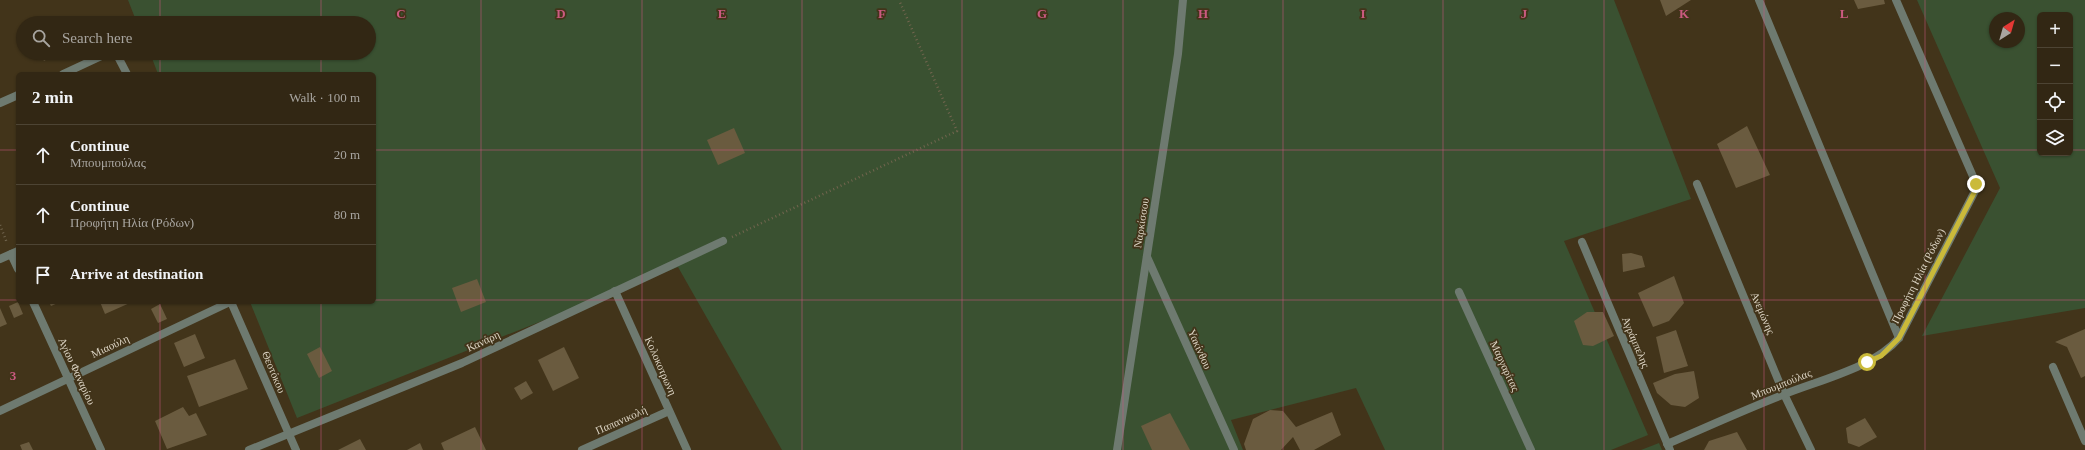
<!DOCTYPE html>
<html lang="en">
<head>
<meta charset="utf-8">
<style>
  :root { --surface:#322714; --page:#3a2f1d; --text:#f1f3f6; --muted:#a8a5a0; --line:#4d4434 }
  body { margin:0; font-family:"Times New Roman",serif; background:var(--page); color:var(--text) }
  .controls { position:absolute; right:12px; top:12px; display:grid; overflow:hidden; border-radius:6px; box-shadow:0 1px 3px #0004 }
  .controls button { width:36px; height:36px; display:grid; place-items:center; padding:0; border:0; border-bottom:1px solid var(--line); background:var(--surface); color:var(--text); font:20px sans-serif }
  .compass { position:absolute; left:1989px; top:12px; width:36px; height:36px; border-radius:50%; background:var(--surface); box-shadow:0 1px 3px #0004; rotate:37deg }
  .stop { position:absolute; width:12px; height:12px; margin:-9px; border:3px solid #caba3a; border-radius:50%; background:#fff }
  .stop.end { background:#caba3a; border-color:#fff; box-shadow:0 1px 4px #0008 }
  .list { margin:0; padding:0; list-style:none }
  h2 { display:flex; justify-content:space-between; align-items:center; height:52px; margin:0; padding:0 16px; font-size:17px }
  h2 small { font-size:13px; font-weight:400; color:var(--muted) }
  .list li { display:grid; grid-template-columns:26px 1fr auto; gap:12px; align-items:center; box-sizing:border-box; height:60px; padding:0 16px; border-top:1px solid var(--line) }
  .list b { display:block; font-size:15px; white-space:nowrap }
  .list p { margin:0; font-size:13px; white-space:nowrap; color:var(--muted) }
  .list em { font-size:13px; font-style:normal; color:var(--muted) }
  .icon { flex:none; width:22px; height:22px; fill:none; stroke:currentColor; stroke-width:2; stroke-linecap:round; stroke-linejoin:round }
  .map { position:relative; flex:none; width:2085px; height:450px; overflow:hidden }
  .search { position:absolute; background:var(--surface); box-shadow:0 1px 3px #0004; left:16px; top:16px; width:360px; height:44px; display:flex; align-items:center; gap:10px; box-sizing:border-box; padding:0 14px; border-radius:22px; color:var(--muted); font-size:15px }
  .panel { position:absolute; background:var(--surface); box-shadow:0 1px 3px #0004; left:16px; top:72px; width:360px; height:232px; border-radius:6px }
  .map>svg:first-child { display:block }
  .green { fill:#3a5131; fill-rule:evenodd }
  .building { fill:#6a5b3f }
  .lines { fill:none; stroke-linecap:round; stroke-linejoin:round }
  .path { stroke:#71654e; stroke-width:2.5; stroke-dasharray:1 3; stroke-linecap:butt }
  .minor { stroke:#6e7a70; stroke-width:8 }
  .route { stroke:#caba3a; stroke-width:5 }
  .grid { fill:none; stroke:#cb5a80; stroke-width:1; stroke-opacity:0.55 }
  .labels { text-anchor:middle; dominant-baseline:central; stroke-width:3.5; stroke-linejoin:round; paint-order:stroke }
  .street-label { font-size:11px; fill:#dcd4c4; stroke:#42341a }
  .grid-label { font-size:13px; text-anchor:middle; font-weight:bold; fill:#cb5a80; stroke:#42341a; stroke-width:3.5; stroke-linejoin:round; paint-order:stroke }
</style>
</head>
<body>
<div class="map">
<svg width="2085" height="450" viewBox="0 0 2085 450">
  <rect width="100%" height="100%" fill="#42341a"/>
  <!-- green -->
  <g class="green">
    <polygon points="128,0 1614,0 1691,199 1564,241 1648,435 1611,450 1385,450 1356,388 1231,420 1243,450 782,450 678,267 297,418 250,302 374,302 374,74 158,74 150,53 369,53 369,23 137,23"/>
    <path d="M1917 0H2085V308L1922 336 2000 188ZM2040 15H2070V153H2040ZM1995 18H2019V42H1995Z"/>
    <polygon points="1659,443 1662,450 1641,450"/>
  </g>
  <!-- building -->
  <g class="building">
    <polygon points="1660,0 1691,0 1666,16"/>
    <polygon points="1854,0 1884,0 1885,4 1858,9"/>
    <polygon points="40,53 58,53 44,61"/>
    <polygon points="1747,126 1770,175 1736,188 1717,144"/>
    <polygon points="734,128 745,153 718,165 707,140"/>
    <polygon points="1631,253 1642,256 1645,267 1623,272 1622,254"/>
    <polygon points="1674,276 1684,303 1669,321 1653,327 1638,293"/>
    <polygon points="477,279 486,302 461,312 452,288"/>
    <polygon points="18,302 23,314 14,318 9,306"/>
    <polygon points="49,302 60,302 51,306"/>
    <polygon points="100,302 132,302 105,314"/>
    <polygon points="160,304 167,319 158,323 151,309"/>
    <polygon points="0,308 7,324 0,327"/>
    <polygon points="1587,312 1603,312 1614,336 1593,346 1583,345 1574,321"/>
    <polygon points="2085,329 2085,376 2081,378 2067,347 2055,342"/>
    <polygon points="1676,330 1688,366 1664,373 1656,337"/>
    <polygon points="195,334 205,358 184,367 174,343"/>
    <polygon points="320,347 332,371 319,378 307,354"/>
    <polygon points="564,347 579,378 553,391 538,360"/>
    <polygon points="235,359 248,389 199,407 187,376"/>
    <polygon points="1694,371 1699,398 1685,407 1671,405 1657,393 1653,383 1675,374"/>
    <polygon points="526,381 533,393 521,400 514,388"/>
    <polygon points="183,407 189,416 196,413 207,435 167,449 155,421"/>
    <polygon points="1270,410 1283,411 1296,427 1332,412 1341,435 1314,450 1300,450 1293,437 1281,450 1246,450 1244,444 1253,419"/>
    <polygon points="1170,413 1190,450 1152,450 1141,426"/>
    <polygon points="1865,418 1877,437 1859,447 1848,443 1846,428"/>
    <polygon points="475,427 486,450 444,450 441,443"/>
    <polygon points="1737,432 1747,450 1704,450 1709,441"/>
    <polygon points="360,439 366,450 338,450"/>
    <polygon points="29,442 33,450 22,450 20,445"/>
    <polygon points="420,443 423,450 407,450"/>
  </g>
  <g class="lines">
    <!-- path -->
    <g class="path">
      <polyline points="0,225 7,243"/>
      <polyline points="732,237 957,131 899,0"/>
    </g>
    <!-- minor -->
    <g class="minor">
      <polyline points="1759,0 1899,338"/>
      <polyline points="116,53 127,74"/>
      <polyline points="63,74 108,53"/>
      <polyline points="0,103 18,95"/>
      <polyline points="1697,184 1784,394 1811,450"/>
      <polyline points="1582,242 1670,450"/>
      <polyline points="11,254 18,269"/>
      <polyline points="1147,257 1234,450"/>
      <polyline points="0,259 18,251"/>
      <polyline points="615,291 687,450"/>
      <polyline points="1459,292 1531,450"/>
      <polyline points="33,302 101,450"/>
      <polyline points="231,302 296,450"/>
      <polyline points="2053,367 2085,441"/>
      <polyline points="0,411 230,302"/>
      <path d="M1667 444C1707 427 1746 409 1785 394 1820 380 1875 367 1899 338L1975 191V181L1896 0"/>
      <polyline points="249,450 462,363 723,241"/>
      <polyline points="582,450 669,411"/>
      <polyline points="1117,450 1178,54 1183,0"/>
    </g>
  </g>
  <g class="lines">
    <!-- route -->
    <polyline class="route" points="1867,362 1881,356 1899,338 1975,191 1976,184"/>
  </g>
  <!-- grid -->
  <path class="grid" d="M160 0V23M321 0V23M481 0V450M642 0V450M802 0V450M962 0V450M1123 0V450M1283 0V450M1443 0V450M1604 0V450M1764 0V450M1925 0V450M160 53V74M321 53V74M0 150H18M374 150H2040M2070 150H2085M0 300H18M374 300H2085M160 302V450M321 302V450"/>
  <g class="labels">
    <!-- street labels -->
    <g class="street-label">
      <text transform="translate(1141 223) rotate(-81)">Ναρκίσσου</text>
      <text transform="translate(1918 276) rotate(-63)">Προφήτη Ηλία (Ρόδων)</text>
      <text transform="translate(1763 313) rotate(67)">Ανεμώνης</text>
      <text transform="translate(483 341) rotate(-25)">Κανάρη</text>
      <text transform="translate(1636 342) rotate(67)">Αγράμπελης</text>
      <text transform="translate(110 346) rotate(-25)">Μιαούλη</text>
      <text transform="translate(1200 349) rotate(66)">Υακίνθου</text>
      <text transform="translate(661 366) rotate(66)">Κολοκοτρωνη</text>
      <text transform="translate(1505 366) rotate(65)">Μαργαρίτας</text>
      <text transform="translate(77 371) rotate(65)">Αγίου Φαναρίου</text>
      <text transform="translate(274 372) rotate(67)">Θεοτόκου</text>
      <text transform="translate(1781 384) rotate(-22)">Μπουμπούλας</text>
      <text transform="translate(621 420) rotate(-24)">Παπανικολή</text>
    </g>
  </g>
  <g class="grid-label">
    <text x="401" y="18">C</text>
    <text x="561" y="18">D</text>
    <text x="722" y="18">E</text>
    <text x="882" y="18">F</text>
    <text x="1042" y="18">G</text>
    <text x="1203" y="18">H</text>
    <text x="1363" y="18">I</text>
    <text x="1524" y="18">J</text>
    <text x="1684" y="18">K</text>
    <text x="1844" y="18">L</text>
    <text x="13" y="380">3</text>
  </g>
</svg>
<div class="controls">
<button>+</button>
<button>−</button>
<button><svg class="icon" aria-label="locate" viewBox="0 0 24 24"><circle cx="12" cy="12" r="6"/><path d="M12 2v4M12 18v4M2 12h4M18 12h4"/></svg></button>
<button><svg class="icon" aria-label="layers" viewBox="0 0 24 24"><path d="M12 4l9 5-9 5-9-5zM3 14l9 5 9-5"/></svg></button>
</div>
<svg class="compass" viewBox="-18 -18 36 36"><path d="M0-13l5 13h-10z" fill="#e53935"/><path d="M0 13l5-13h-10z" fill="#a8a5a0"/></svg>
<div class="stop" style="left:1867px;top:362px"></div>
<div class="stop end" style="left:1976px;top:184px"></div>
<div class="search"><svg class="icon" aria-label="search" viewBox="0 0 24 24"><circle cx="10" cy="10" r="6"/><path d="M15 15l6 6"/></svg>Search here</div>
<section class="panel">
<h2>2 min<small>Walk · 100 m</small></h2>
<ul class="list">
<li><svg class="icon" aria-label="ahead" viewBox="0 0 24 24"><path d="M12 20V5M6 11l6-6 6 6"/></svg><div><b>Continue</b><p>Μπουμπούλας</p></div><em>20 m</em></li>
<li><svg class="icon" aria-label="ahead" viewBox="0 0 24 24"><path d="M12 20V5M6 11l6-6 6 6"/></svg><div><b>Continue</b><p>Προφήτη Ηλία (Ρόδων)</p></div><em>80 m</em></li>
<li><svg class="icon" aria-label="arrive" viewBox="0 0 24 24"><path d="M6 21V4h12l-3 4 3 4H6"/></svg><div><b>Arrive at destination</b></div></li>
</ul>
</section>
</div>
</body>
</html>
